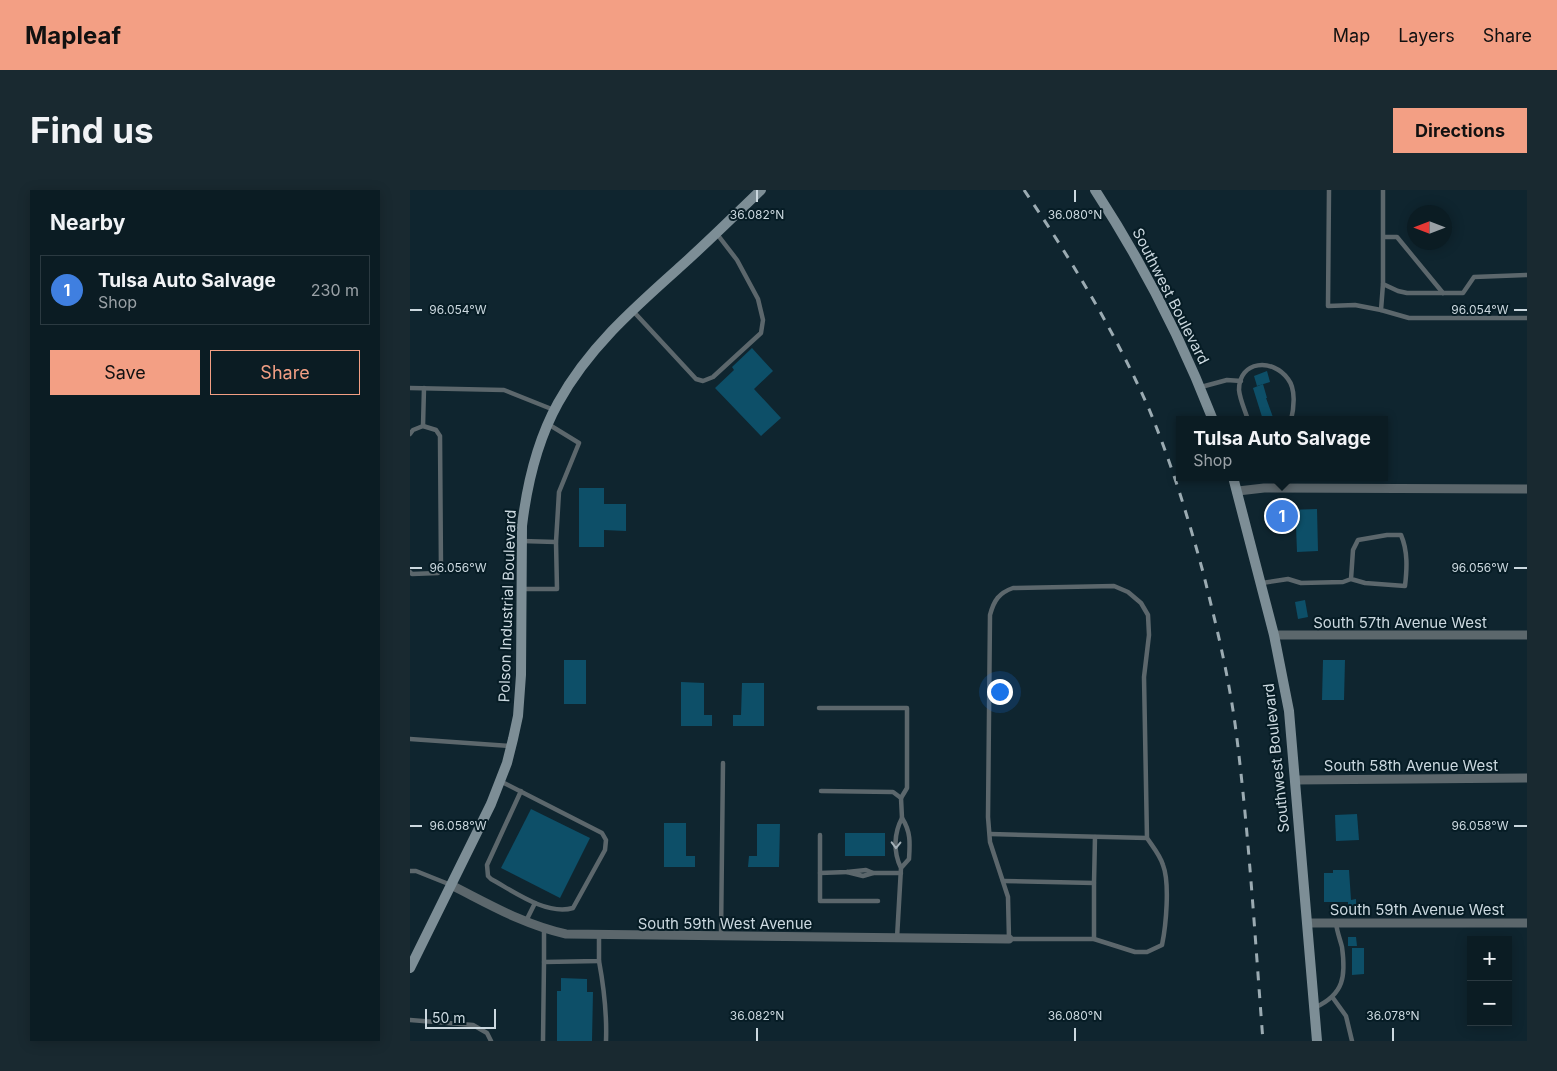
<!DOCTYPE html>
<html lang="en">
<head>
<meta charset="utf-8">
<style>
  :root { --surface:#0b1c23; --page:#192930; --text:#f1f3f6; --muted:#9aa1a6; --line:#2b3a41; --accent:#f39f84 }
  body { margin:0; font-family:Inter,sans-serif; background:var(--page); color:var(--text) }
  .controls { position:absolute; right:15px; bottom:15px; display:grid; overflow:hidden; border-radius:0px; box-shadow:0 2px 12px #0003 }
  .controls button { width:45px; height:45px; display:grid; place-items:center; padding:0; border:0; border-bottom:1px solid var(--line); background:var(--surface); color:var(--text); font:25px sans-serif }
  .compass { position:absolute; left:997px; top:15px; width:45px; height:45px; border-radius:50%; background:var(--surface); box-shadow:0 2px 12px #0003; rotate:270deg }
  .scale { position:absolute; left:15px; bottom:12px; width:71px; box-sizing:border-box; padding-left:5px; border:2px solid #cbd8df; border-top:0; font-size:14px; line-height:18px; white-space:nowrap; color:#cbd8df; -webkit-text-stroke:4px #061c25; paint-order:stroke }
  .you { position:absolute; left:589px; top:501px; width:18px; height:18px; margin:-12px; border:4px solid #fff; border-radius:50%; background:#1a73e8; box-shadow:0 0 0 8px #1a73e833 }
  .badge { display:grid; place-items:center; width:32px; height:32px; border-radius:50%; background:var(--accent); color:#fff; font-size:16px; font-weight:700 }
  .pin { position:absolute; translate:-50% -50%; border:2px solid #fff; box-shadow:0 1px 5px #0006 }
  .popup { position:absolute; left:766px; top:226px; width:212px; height:65px; box-sizing:border-box; display:grid; place-content:center; border-radius:0px; background:var(--surface); filter:drop-shadow(0 1px 4px #0005); font-size:16px; white-space:nowrap; color:var(--muted) }
  .popup b { font-size:19px; color:var(--text) }
  .popup::after { content:''; position:absolute; left:50%; top:100%; margin-left:-10px; border:10px solid transparent; border-top-color:var(--surface) }
  .list { margin:0; padding:0; list-style:none }
  h2 { display:flex; justify-content:space-between; align-items:center; height:65px; margin:0; padding:0 20px; font-size:21px }
  h2 small { font-size:16px; font-weight:400; color:var(--muted) }
  .list li { display:grid; grid-template-columns:32px 1fr auto; gap:15px; align-items:center; box-sizing:border-box; height:70px; margin:0 10px 10px; padding:0 10px; border:1px solid var(--line); border-radius:0px }
  .list b { display:block; font-size:19px; white-space:nowrap }
  .list p { margin:0; font-size:16px; white-space:nowrap; color:var(--muted) }
  .list em { font-size:16px; font-style:normal; color:var(--muted) }
  .actions { display:flex; gap:10px; padding:15px 20px }
  .actions a { flex:1; padding:11px 0; border:1px solid var(--accent); border-radius:0px; text-align:center; font-size:18px; color:var(--accent) }
  .actions .main { background:var(--accent); color:#111 }
  .map { position:relative; flex:none; width:1117px; height:851px; overflow:hidden; border-radius:0px }
  header { display:flex; align-items:center; gap:30px; box-sizing:border-box; height:70px; padding:0 25px; background:var(--accent); color:#111 }
  header strong { font-size:24px }
  nav { display:flex; gap:28px; margin-inline-start:auto; font-size:18px }
  .intro { display:flex; align-items:center; justify-content:space-between; box-sizing:border-box; height:120px; padding:0 30px }
  h1 { margin:0; font-size:35px }
  .button { padding:12px 22px; border-radius:0px; background:var(--accent); color:#111; font-size:18px; font-weight:700 }
  main { display:flex; gap:30px; padding:0 30px }
  aside { flex:1; background:var(--surface); border-radius:0px; box-shadow:0 2px 12px #0003 }
  .map>svg:first-child { display:block }
  .building { fill:#0d4f68 }
  .lines { fill:none; stroke-linecap:round; stroke-linejoin:round }
  .lane { stroke:#5c676c; stroke-width:4.5 }
  .street { stroke:#5c676c; stroke-width:9 }
  .secondary { stroke:#7d8e96; stroke-width:10 }
  .rail { stroke:#9babb2; stroke-width:3; stroke-dasharray:9 9; stroke-linecap:butt }
  .oneway { stroke:#a4b0b7 }
  .ticks { fill:none; stroke:#cbd8df; stroke-width:2 }
  .labels { text-anchor:middle; dominant-baseline:central; stroke-width:4; stroke-linejoin:round; paint-order:stroke }
  .street-label { font-size:15px; fill:#cbd8df; stroke:#061c25 }
  .ticks-label { font-size:12px; text-anchor:middle; fill:#cbd8df; stroke:#061c25; stroke-width:4; stroke-linejoin:round; paint-order:stroke }
</style>
</head>
<body>
<header>
<strong>Mapleaf</strong>
<nav><a>Map</a><a>Layers</a><a>Share</a></nav>
</header>
<div class="intro"><h1>Find us</h1><a class="button">Directions</a></div>
<main>
<aside>
<h2>Nearby<small></small></h2>
<ul class="list">
<li><span class="badge" style="background:#3f7fe0">1</span><div><b>Tulsa Auto Salvage</b><p>Shop</p></div><em>230 m</em></li>
</ul>
<div class="actions"><a class="main">Save</a><a>Share</a></div>
</aside>
<div class="map">
<svg width="1117" height="851" viewBox="0 0 1117 851">
  <rect width="100%" height="100%" fill="#0f252f"/>
  <!-- building -->
  <g class="building">
    <polygon points="342,158 363,181 344,199 371,228 351,246 305,198 324,180 322,177"/>
    <polygon points="857,181 860,192 847,196 844,186"/>
    <polygon points="853,194 857,208 856,208 864,230 853,230 843,198"/>
    <polygon points="169,298 194,298 194,314 216,314 216,341 194,340 194,357 169,357"/>
    <polygon points="878,314 878,320 907,319 908,361 887,362 886,336 867,338 864,316"/>
    <polygon points="895,410 898,427 888,429 885,412"/>
    <rect x="154" y="470" width="22" height="44"/>
    <polygon points="913,470 935,470 934,510 912,510"/>
    <polygon points="271,492 294,493 294,525 302,525 302,536 271,536"/>
    <polygon points="332,493 354,493 354,536 323,536 323,525 331,525"/>
    <polygon points="121,619 180,648 150,708 91,678"/>
    <polygon points="947,624 949,650 926,651 925,625"/>
    <polygon points="254,633 276,633 276,666 285,666 285,677 254,677"/>
    <polygon points="347,634 370,634 369,677 338,677 339,666 347,666"/>
    <rect x="435" y="643" width="40" height="23"/>
    <polygon points="923,680 939,680 941,710 946,709 946,718 938,719 938,712 914,712 914,683 923,683"/>
    <polygon points="938,747 946,747 947,756 938,756"/>
    <polygon points="942,758 954,758 954,784 942,785"/>
    <polygon points="151,788 177,789 177,802 183,802 182,851 147,851 147,801 151,801"/>
  </g>
  <g class="lines">
    <!-- lane -->
    <g class="lane">
      <polyline points="919,0 918,116 945,115 971,120"/>
      <polyline points="973,0 973,94 988,101 997,103 1053,103 1064,87 1117,85"/>
      <polyline points="974,47 987,47 1033,103"/>
      <polyline points="973,94 971,120 999,128 1117,128"/>
      <polyline points="223,121 286,189 293,191 303,187 351,143 353,130 348,109 327,70 307,44"/>
      <polyline points="791,197 817,190 831,191"/>
      <polyline points="0,198 94,200 144,220"/>
      <path d="M838 230C835 220 830 210 829 200 829 170 863 168 878 189 886 199 884 218 881 230"/>
      <polyline points="13,236 14,198"/>
      <polyline points="0,244 3,240 13,236 26,240 30,246 31,380 28,383 2,384 0,382"/>
      <polyline points="112,351 146,352"/>
      <path d="M852 393 878 389 891 393 933 392 941 389 955 393 995 396C997 379 998 361 991 345H977L948 350 943 360 941 389"/>
      <path d="M704 396 718 402 731 413 738 425 739 445 734 487 737 648C743 657 750 665 753 675 760 693 756 736 752 755L737 762H725L684 749H599L598 707 580 652 578 627 580 425C584 410 589 403 603 398Z"/>
      <polyline points="113,399 147,399 146,352 149,302 169,253 138,234"/>
      <polyline points="409,518 497,518 497,598 491,608"/>
      <polyline points="0,549 100,556"/>
      <path d="M90 591 192 643 196 650 195 660 163 718C137 726 103 701 81 689L78 686 77 675 111 601"/>
      <polyline points="411,601 483,602 491,608 492,628"/>
      <polyline points="580,644 737,648"/>
      <polyline points="410,645 410,711 468,711"/>
      <polyline points="0,681 6,681 41,695"/>
      <polyline points="437,682 453,686 463,683 491,683"/>
      <polyline points="410,683 437,682 456,680 463,683"/>
      <polyline points="593,691 684,693 684,749"/>
      <polyline points="684,693 685,647"/>
      <polyline points="116,731 125,713"/>
      <polyline points="134,740 134,772 189,771 189,745"/>
      <polyline points="311,745 313,573"/>
      <path d="M487 748 491 678C483 662 484 643 492 628 501 642 500 653 499 669L491 678"/>
      <path d="M189 771C194 798 197 824 196 851"/>
      <polyline points="923,808 936,826 942,851"/>
      <path d="M906 817C934 804 936 786 932 757 930 749 927 742 926 733"/>
      <polyline points="0,830 63,835 77,843 81,851"/>
      <polyline points="133,851 134,772"/>
    </g>
    <!-- street -->
    <g class="street">
      <polyline points="828,301 854,298 1117,299"/>
      <polyline points="864,445 1117,445"/>
      <polyline points="886,590 1117,588"/>
      <path d="M41 695C79 714 114 735 156 744L599 749"/>
      <polyline points="897,733 1117,733"/>
    </g>
    <!-- secondary -->
    <g class="secondary">
      <path d="M685 0C732 72 772 150 803 230"/>
      <polyline points="823,287 864,445 879,521 907,851"/>
      <path d="M0 778 81 614 97 573 103 549 108 526 111 485 112 336C117 294 127 251 148 213 178 158 225 117 271 76 299 51 325 25 351 0"/>
    </g>
    <!-- rail -->
    <path class="rail" d="M614 0C661 69 705 142 739 219 761 272 778 327 793 382 806 434 819 487 826 541 839 644 845 748 853 851"/>
  </g>
  <!-- one-way arrows -->
  <defs><path id="oneway-chevron" d="M-2-3.5L2.5 0L-2 3.5" fill="none" stroke-width="1.6" stroke-linecap="round" stroke-linejoin="round" transform="scale(1.25)"/></defs>
  <use class="oneway" href="#oneway-chevron" transform="translate(486 655) rotate(91)"/>
  <!-- ticks -->
  <path class="ticks" d="M347 0V12M665 0V12M0 120H12M1104 120H1117M0 378H12M1104 378H1117M0 636H12M1104 636H1117M347 838V851M665 838V851M983 838V851"/>
  <g class="labels">
    <!-- street labels -->
    <g class="street-label">
      <text transform="translate(761 106) rotate(63)">Southwest Boulevard</text>
      <text transform="translate(97 416) rotate(-88)">Polson Industrial Boulevard</text>
      <text x="990" y="432">South 57th Avenue West</text>
      <text transform="translate(866 568) rotate(-96)">Southwest Boulevard</text>
      <text x="1001" y="575">South 58th Avenue West</text>
      <text x="1007" y="719">South 59th Avenue West</text>
      <text x="315" y="733">South 59th West Avenue</text>
    </g>
  </g>
  <g class="ticks-label">
    <text x="347" y="29">36.082°N</text>
    <text x="665" y="29">36.080°N</text>
    <text x="1070" y="124">96.054°W</text>
    <text x="48" y="124">96.054°W</text>
    <text x="1070" y="382">96.056°W</text>
    <text x="48" y="382">96.056°W</text>
    <text x="1070" y="640">96.058°W</text>
    <text x="48" y="640">96.058°W</text>
    <text x="347" y="830">36.082°N</text>
    <text x="665" y="830">36.080°N</text>
    <text x="983" y="830">36.078°N</text>
  </g>
</svg>
<div class="controls">
<button>+</button>
<button>−</button>
</div>
<svg class="compass" viewBox="-18 -18 36 36"><path d="M0-13l5 13h-10z" fill="#e53935"/><path d="M0 13l5-13h-10z" fill="#9aa1a6"/></svg>
<div class="scale">50 m</div>
<div class="you"></div>
<div class="pin badge" style="left:872px;top:326px;background:#3f7fe0">1</div>
<div class="popup"><b>Tulsa Auto Salvage</b>Shop</div>
</div>
</main>
</body>
</html>
